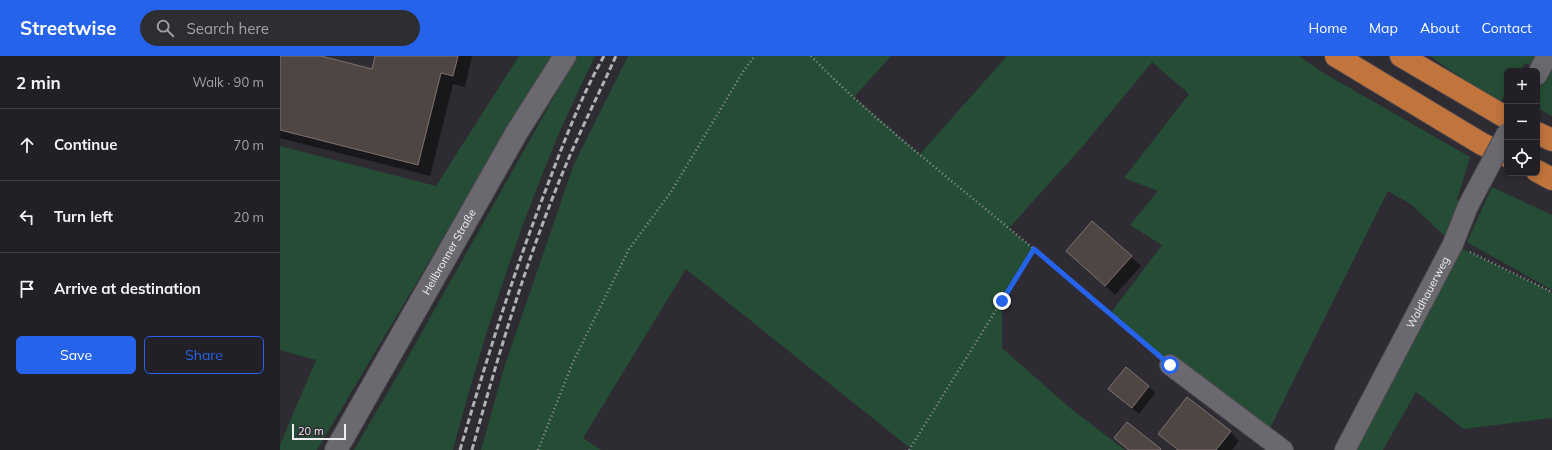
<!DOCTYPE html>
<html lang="en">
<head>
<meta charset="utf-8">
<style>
  :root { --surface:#222026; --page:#2e2d32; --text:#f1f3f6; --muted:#a2a3a7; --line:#3f3e43; --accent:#2563eb }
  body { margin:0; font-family:Mulish,sans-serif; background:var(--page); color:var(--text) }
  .controls { position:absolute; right:12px; top:12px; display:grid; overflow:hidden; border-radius:6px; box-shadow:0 2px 10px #0003 }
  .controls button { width:36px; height:36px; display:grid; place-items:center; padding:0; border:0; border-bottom:1px solid var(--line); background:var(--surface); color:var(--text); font:20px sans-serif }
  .scale { position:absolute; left:12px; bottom:10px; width:54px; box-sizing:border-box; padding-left:4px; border:2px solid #efedf2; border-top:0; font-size:11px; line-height:14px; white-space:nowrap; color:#efedf2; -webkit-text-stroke:3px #2e2b32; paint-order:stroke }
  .stop { position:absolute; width:12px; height:12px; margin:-9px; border:3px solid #2563eb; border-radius:50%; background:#fff }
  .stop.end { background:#2563eb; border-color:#fff; box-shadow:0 1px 4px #0008 }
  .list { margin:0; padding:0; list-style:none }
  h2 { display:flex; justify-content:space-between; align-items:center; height:52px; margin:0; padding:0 16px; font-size:17px }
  h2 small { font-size:13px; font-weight:400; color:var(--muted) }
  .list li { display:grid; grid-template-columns:26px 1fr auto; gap:12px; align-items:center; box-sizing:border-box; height:72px; padding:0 16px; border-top:1px solid var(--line) }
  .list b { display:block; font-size:15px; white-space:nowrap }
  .list em { font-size:13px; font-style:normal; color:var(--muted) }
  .actions { display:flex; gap:8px; padding:12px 16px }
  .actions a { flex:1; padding:9px 0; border:1px solid var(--accent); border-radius:6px; text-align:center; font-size:14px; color:var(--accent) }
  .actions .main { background:var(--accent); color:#fff }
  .icon { flex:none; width:22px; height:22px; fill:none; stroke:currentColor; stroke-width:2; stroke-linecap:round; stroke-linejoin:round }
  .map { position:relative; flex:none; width:1272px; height:394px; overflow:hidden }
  header { display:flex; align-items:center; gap:24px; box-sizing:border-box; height:56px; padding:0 20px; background:var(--accent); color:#fff }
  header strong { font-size:19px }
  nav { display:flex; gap:22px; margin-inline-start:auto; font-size:14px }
  .search { width:280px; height:36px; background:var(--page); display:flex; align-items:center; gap:10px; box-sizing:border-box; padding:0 14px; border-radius:22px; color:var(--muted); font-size:15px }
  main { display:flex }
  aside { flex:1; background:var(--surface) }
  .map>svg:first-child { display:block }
  .green { fill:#254d35 }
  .shadow { fill:#0007 }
  .building { fill:#4f4542; stroke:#7e7370 }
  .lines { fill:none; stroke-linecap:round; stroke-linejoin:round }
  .minor-casing { stroke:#4b474e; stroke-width:22 }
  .tertiary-casing { stroke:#4b474e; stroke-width:24 }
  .trunk-casing { stroke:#4b474e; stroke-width:24 }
  .path { stroke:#949197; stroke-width:2.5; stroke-dasharray:1 3; stroke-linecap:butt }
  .minor { stroke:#6c6870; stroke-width:20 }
  .tertiary { stroke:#6c6870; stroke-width:22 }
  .trunk { stroke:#c1743c; stroke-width:22 }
  .rail { stroke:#b3b0b6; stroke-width:3; stroke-dasharray:6 3; stroke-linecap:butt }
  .minor-bridge-casing { stroke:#4b474e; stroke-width:22; stroke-linecap:butt }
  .minor-bridge { stroke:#6c6870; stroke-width:20 }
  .route { stroke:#2563eb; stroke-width:5 }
  .labels { text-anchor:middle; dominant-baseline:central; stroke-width:3; stroke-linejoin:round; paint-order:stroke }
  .street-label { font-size:11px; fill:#efedf2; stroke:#2e2b32 }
</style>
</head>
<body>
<header>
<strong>Streetwise</strong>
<div class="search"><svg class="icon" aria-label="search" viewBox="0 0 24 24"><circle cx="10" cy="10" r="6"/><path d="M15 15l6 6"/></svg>Search here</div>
<nav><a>Home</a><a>Map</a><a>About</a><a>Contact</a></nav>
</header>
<main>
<aside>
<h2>2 min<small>Walk · 90 m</small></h2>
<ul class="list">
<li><svg class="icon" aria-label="ahead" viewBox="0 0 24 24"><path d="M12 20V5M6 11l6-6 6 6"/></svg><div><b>Continue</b></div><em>70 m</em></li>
<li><svg class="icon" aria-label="left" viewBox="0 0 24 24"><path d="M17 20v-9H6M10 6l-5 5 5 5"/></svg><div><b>Turn left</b></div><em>20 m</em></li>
<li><svg class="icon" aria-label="arrive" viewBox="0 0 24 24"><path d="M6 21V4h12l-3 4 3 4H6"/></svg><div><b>Arrive at destination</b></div></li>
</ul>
<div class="actions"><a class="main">Save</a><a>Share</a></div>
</aside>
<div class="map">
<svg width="1272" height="394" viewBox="0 0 1272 394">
  <rect width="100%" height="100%" fill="#2e2b32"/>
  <!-- green -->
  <g class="green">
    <polygon points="239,0 271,0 37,394 0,394 0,389 36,304 0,294 0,90 156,130"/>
    <path d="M297 0H315C300 32 284 64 271 97 231 194 200 293 173 394H74L119 317Z"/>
    <polygon points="348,0 611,0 574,41 640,98 727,0 1019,0 1042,16 1190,101 1177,144 1188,150 1173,188 1272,236 1272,362 1184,373 1136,336 1103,394 1065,394 1173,188 1132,149 1108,135 986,380 890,309 830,258 882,189 850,169 878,135 844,122 909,38 872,6 803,90 729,172 754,193 722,245 722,292 790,352 845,394 629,394 630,392 406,213 303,382 321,394 201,394 224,312 294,108"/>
    <polygon points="1150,0 1267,0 1260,14 1245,7 1240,15 1227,15 1227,36 1219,48"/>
    <polygon points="1272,7 1272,60 1257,52 1257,38"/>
    <polygon points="1212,131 1272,159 1272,234 1187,186"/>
  </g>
  <!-- shadow -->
  <g class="shadow">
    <polygon points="0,0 37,0 93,14 96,0 192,0 185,31 173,28 150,120 0,82"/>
    <polygon points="812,166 861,210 835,239 797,204"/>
    <polygon points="868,330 875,337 859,358 830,333"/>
    <polygon points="950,376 959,385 952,394 896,394 879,378"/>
  </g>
  <!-- building -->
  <g class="building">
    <polygon points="0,0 41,0 92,13 95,0 178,0 173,20 161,17 138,109 0,74"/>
    <polygon points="812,165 852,200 825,230 786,195"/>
    <polygon points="846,311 869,330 852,352 828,333"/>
    <polygon points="907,341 951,375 936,394 898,394 878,378"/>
    <polygon points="847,366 881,393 880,394 849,394 834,382"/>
  </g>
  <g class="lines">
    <defs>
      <g id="minor">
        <polyline points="1257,19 1267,0"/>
        <polyline points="890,309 1003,394"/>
        <path id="s1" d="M1065 394 1173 188 1188 150"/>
      </g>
      <g id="tertiary">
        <path id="s2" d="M56 394 237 76 285 0"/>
      </g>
      <g id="trunk">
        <polyline points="1056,0 1202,88 1227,100"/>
        <polyline points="1121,0 1227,62"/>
        <polyline points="1257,77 1272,84"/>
        <polyline points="1257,115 1272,123"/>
      </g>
    </defs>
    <!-- minor casing -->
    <use href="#minor" class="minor-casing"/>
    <!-- tertiary casing -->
    <use href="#tertiary" class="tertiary-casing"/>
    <!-- trunk casing -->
    <use href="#trunk" class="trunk-casing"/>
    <!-- path -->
    <g class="path">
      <path d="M531 0C579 50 633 93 686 137 750 189 813 243 876 297"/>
      <polyline points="1190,196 1272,236"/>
      <polyline points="258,394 293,306 349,193 391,136 464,14 475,0"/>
      <polyline points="629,394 754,193"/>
    </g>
    <!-- minor -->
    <use href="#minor" class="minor"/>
    <!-- tertiary -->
    <use href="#tertiary" class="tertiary"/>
    <!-- trunk -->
    <use href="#trunk" class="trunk"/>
    <!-- rail -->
    <g class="rail">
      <path d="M180 394C205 309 231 224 263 141 281 94 299 44 324 0"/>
      <path d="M192 394C219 296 248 198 288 104 303 69 320 35 336 0"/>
    </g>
    <defs>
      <polyline id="minor-bridge" points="1188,150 1227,77"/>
    </defs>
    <!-- minor-bridge casing -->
    <use href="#minor-bridge" class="minor-bridge-casing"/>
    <!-- minor-bridge -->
    <use href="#minor-bridge" class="minor-bridge"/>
  </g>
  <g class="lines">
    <!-- route -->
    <polyline class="route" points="722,245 754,193 890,309"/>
  </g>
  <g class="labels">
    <!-- street labels -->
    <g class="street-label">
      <text stroke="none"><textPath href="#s2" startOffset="228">Heilbronner Straße</textPath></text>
      <text stroke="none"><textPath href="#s1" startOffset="178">Waldhauerweg</textPath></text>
    </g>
  </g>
</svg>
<div class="controls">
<button>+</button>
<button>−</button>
<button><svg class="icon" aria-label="locate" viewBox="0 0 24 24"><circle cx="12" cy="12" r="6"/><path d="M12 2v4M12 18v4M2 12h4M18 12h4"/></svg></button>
</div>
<div class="scale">20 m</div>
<div class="stop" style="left:890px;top:309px"></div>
<div class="stop end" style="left:722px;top:245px"></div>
</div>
</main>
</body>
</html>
